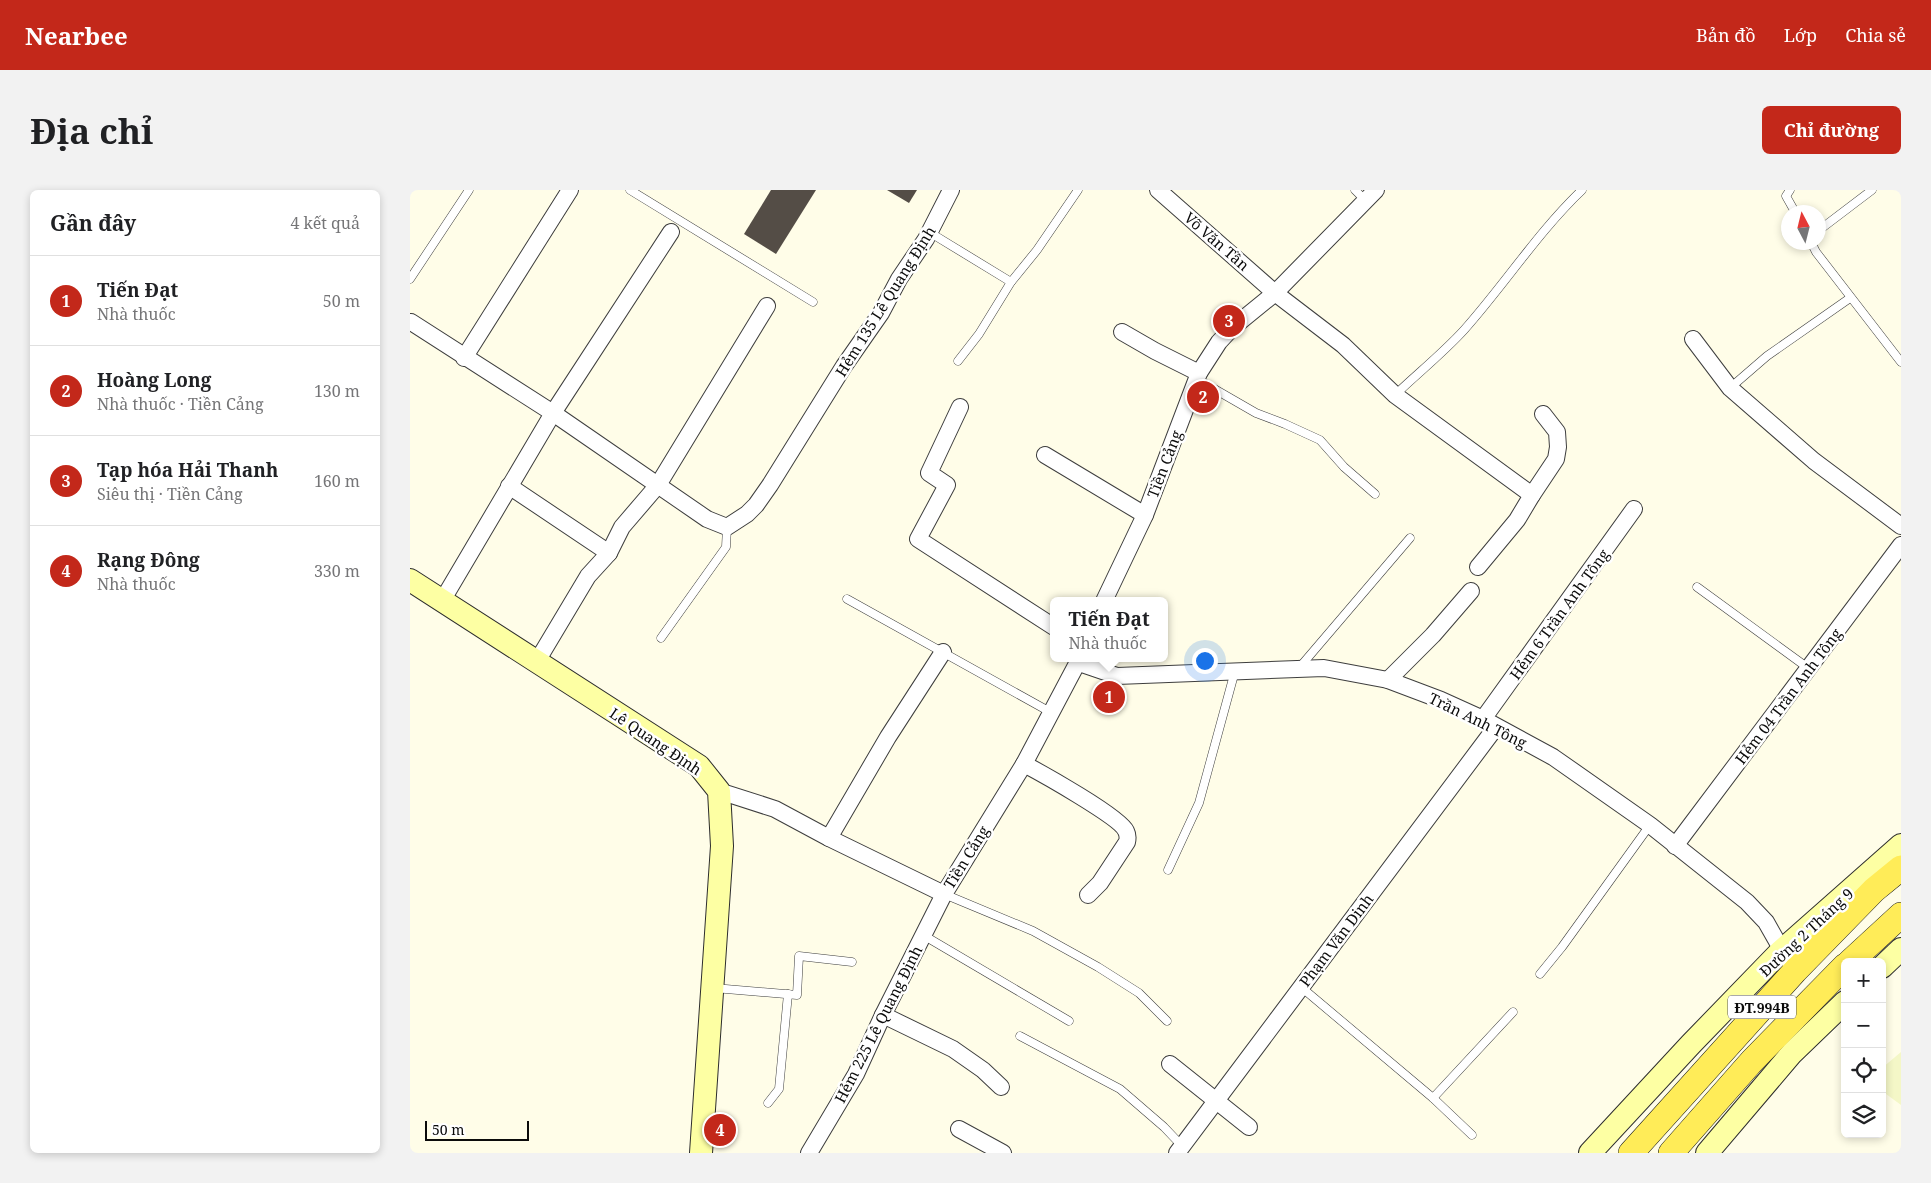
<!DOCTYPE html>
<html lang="vi">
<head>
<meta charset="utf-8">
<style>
  :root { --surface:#fff; --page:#f2f2f2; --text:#202124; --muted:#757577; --line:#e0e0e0; --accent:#c3281a }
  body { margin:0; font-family:"Noto Serif",serif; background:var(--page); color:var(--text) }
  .controls { position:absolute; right:15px; bottom:15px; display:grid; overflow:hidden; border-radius:8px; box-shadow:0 2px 8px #0003 }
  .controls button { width:45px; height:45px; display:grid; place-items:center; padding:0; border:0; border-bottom:1px solid var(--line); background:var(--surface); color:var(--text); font:25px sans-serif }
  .compass { position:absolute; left:1371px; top:15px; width:45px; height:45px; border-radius:50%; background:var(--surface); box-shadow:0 2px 8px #0003; rotate:353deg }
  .scale { position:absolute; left:15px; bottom:12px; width:104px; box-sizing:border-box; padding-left:5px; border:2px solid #0b0b0b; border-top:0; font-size:14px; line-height:18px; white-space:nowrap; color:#0b0b0b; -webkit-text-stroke:4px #fff; paint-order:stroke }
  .you { position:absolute; left:794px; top:470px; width:18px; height:18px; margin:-12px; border:4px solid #fff; border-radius:50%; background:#1a73e8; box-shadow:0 0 0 8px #1a73e833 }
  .badge { display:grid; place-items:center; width:32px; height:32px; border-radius:50%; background:var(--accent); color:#fff; font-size:16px; font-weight:700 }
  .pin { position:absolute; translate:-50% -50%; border:2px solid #fff; box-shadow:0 1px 5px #0006 }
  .popup { position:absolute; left:640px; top:407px; width:118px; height:65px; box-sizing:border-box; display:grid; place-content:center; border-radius:8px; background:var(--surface); filter:drop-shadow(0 1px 4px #0005); font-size:16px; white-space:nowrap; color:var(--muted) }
  .popup b { font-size:19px; color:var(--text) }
  .popup::after { content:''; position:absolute; left:50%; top:100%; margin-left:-10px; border:10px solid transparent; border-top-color:var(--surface) }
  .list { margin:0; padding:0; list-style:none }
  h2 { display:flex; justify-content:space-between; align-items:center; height:65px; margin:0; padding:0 20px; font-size:21px }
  h2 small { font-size:16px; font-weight:400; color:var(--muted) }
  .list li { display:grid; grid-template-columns:32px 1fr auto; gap:15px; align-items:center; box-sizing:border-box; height:90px; padding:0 20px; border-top:1px solid var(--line) }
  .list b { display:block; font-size:19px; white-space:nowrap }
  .list p { margin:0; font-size:16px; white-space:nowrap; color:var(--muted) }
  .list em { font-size:16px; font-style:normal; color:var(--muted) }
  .icon { flex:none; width:28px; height:28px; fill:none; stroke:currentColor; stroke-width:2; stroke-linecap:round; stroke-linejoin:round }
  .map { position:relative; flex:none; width:1491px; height:963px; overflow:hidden; border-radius:8px }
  header { display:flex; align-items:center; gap:30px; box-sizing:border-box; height:70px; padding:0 25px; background:var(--accent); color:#fff }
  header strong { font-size:24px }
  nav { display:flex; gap:28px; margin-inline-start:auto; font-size:18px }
  .intro { display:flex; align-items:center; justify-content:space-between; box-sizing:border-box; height:120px; padding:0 30px }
  h1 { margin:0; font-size:35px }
  .button { padding:12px 22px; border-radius:8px; background:var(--accent); color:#fff; font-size:18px; font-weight:700 }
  main { display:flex; gap:30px; padding:0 30px }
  aside { flex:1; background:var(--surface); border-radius:8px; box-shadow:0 2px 8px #0003 }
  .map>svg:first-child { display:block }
  .farmland { fill:#f4f7c7 }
  .building { fill:#544d46 }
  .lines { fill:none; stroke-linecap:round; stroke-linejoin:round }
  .lane-casing { stroke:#3e3e3e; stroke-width:9 }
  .street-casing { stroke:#3e3e3e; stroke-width:18 }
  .secondary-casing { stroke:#2d2d2d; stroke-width:24 }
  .primary-casing { stroke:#1c1c1c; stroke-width:26 }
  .lane { stroke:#fff; stroke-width:8 }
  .street { stroke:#fff; stroke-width:16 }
  .secondary { stroke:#fdffa3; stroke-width:22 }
  .primary { stroke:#ffec58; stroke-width:25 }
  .labels { text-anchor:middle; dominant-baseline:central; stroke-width:5; stroke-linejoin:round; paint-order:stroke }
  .shield { fill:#fff; stroke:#545454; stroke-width:1 }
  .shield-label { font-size:14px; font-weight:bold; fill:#0b0b0b }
  .street-label { font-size:15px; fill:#0b0b0b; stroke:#fff }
</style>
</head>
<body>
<header>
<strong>Nearbee</strong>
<nav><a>Bản đồ</a><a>Lớp</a><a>Chia sẻ</a></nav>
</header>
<div class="intro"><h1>Địa chỉ</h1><a class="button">Chỉ đường</a></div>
<main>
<aside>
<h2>Gần đây<small>4 kết quả</small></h2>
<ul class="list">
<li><span class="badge">1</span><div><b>Tiến Đạt</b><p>Nhà thuốc</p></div><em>50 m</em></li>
<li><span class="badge">2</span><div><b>Hoàng Long</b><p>Nhà thuốc · Tiền Cảng</p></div><em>130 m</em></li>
<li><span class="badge">3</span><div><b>Tạp hóa Hải Thanh</b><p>Siêu thị · Tiền Cảng</p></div><em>160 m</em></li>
<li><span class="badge">4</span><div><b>Rạng Đông</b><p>Nhà thuốc</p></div><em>330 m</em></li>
</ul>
</aside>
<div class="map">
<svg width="1491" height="963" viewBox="0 0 1491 963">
  <rect width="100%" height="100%" fill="#fffde8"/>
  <!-- farmland -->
  <polygon class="farmland" points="1491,862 1491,915 1472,901 1472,878"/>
  <!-- building -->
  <g class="building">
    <polygon points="361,0 406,0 366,64 334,44"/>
    <polygon points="477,0 507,0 499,13"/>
  </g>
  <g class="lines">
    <defs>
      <g id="lane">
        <polyline points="220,0 403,112"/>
        <polyline points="945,0 956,11"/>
        <polyline points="1380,0 1376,6 1385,22"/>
        <polyline points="1408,41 1462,0"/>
        <polyline points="519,42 601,92"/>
        <polyline points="1401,52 1406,62 1491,172"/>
        <polyline points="0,89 59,0"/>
        <polyline points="548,171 569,144 601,92 627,60 668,0"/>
        <polyline points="787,189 846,223 875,234 910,250 934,277 965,304"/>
        <polyline points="1320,198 1357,166 1440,108"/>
        <path d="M985 205C1008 183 1033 163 1054 140 1095 94 1128 42 1172 0"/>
        <polyline points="1287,397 1398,478"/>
        <polyline points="437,409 642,523"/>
        <polyline points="251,448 316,357 317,337"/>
        <polyline points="889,478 1000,348"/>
        <polyline points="758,680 789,613 825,481"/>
        <polyline points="534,704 623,741 688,777 729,803 757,831"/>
        <polyline points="513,745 659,831"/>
        <polyline points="1130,784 1152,757 1240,635"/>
        <polyline points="891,797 1023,908 1062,945"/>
        <polyline points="304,798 387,805 389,766 442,772"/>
        <polyline points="610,846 710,899 754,937 772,956"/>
        <polyline points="1023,908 1103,822"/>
        <polyline points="358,913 369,899 378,804"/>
      </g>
      <g id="street">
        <polyline points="748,0 865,103 933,155 985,205 1122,305"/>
        <polyline points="1,132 143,223 297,329 317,337 337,324 346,315 360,295 434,176 471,123 489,89 516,49 541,0"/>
        <polyline points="712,142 745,161 789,183"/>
        <polyline points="1283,149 1320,198 1404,271 1491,336"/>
        <polyline points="54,168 160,0"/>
        <polyline points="550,217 519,283 537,295 508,349 644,437"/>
        <polyline points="635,265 735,325"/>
        <polyline points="99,296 199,363"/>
        <polyline points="1068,377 1107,330 1122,305 1146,269 1148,257 1147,242 1133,224"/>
        <polyline points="32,411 143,223 261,42"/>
        <polyline points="694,411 735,325 789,183 809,152 822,138 865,103 966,0"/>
        <polyline points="126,473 178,386 199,363 212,337 248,295 357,116"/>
        <polyline points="669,473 707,486 914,478 978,490 1031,510 1073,529 1143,567 1240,635 1337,712 1356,732 1377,769"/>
        <polyline points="978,490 1023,445 1061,401"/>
        <polyline points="1073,529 1224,319"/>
        <path d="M614 574C631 583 710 627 716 641 718 645 718 648 717 652L690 693 678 705"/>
        <polyline points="309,601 365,619 419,648 534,704 614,574 670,468"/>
        <polyline points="419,648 478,547 533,462"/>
        <polyline points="1265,656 1491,355"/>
        <polyline points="473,825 543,859 573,880 591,897"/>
        <polyline points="760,874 839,937"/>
        <polyline points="549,939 593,963"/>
        <polyline points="399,963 446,884 473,825 534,704"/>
        <polyline points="767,963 1086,537"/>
      </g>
      <g id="secondary">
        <polyline points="0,390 289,576 309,601 312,656 291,963"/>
        <polyline points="1472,777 1491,759"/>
        <polyline points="1180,963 1281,854 1371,761 1491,655"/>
        <polyline points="1297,963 1382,863 1435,812"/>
      </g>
      <g id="primary">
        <polyline points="1440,772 1491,725"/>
        <polyline points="1221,963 1385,781 1464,700 1491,678"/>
        <polyline points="1261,963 1342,871 1435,776"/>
      </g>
    </defs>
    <!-- lane casing -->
    <use href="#lane" class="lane-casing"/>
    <!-- street casing -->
    <use href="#street" class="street-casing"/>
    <!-- secondary casing -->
    <use href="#secondary" class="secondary-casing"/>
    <!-- primary casing -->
    <use href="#primary" class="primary-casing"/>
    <!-- lane -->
    <use href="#lane" class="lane"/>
    <!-- street -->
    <use href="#street" class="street"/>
    <!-- secondary -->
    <use href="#secondary" class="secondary"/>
    <!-- primary -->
    <use href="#primary" class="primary"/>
  </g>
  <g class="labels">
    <!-- shield labels -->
    <rect class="shield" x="1318" y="805.5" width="68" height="23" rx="4"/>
    <g class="shield-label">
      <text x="1352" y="817">ĐT.994B</text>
    </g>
    <!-- street labels -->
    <g class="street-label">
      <text transform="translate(807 51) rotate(41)">Võ Văn Tần</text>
      <text transform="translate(475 111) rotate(-58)">Hẻm 135 Lê Quang Định</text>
      <text transform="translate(754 274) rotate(-69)">Tiền Cảng</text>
      <text transform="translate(1149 424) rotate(-54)">Hẻm 6 Trần Anh Tông</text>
      <text transform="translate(1378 506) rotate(-53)">Hẻm 04 Trần Anh Tông</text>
      <text transform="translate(1068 530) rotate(26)">Trần Anh Tông</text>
      <text transform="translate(246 551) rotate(34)">Lê Quang Định</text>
      <text transform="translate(556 667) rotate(-58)">Tiền Cảng</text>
      <text transform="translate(1396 742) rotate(-43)">Đường 2 Tháng 9</text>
      <text transform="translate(926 750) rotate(-53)">Phạm Văn Dinh</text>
      <text transform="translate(468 834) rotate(-63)">Hẻm 225 Lê Quang Định</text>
    </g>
  </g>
</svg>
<div class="controls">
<button>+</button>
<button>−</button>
<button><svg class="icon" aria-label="locate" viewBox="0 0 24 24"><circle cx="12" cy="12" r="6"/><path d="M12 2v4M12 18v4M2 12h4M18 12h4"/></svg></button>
<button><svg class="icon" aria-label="layers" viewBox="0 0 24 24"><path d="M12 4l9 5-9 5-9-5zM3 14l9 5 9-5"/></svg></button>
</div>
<svg class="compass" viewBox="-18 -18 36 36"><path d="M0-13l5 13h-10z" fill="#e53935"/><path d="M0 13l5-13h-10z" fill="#757577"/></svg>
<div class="scale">50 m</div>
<div class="you"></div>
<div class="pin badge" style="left:699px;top:507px">1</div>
<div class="popup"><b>Tiến Đạt</b>Nhà thuốc</div>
<div class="pin badge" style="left:793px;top:207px">2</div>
<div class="pin badge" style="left:819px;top:131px">3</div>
<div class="pin badge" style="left:310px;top:940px">4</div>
</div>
</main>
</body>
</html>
